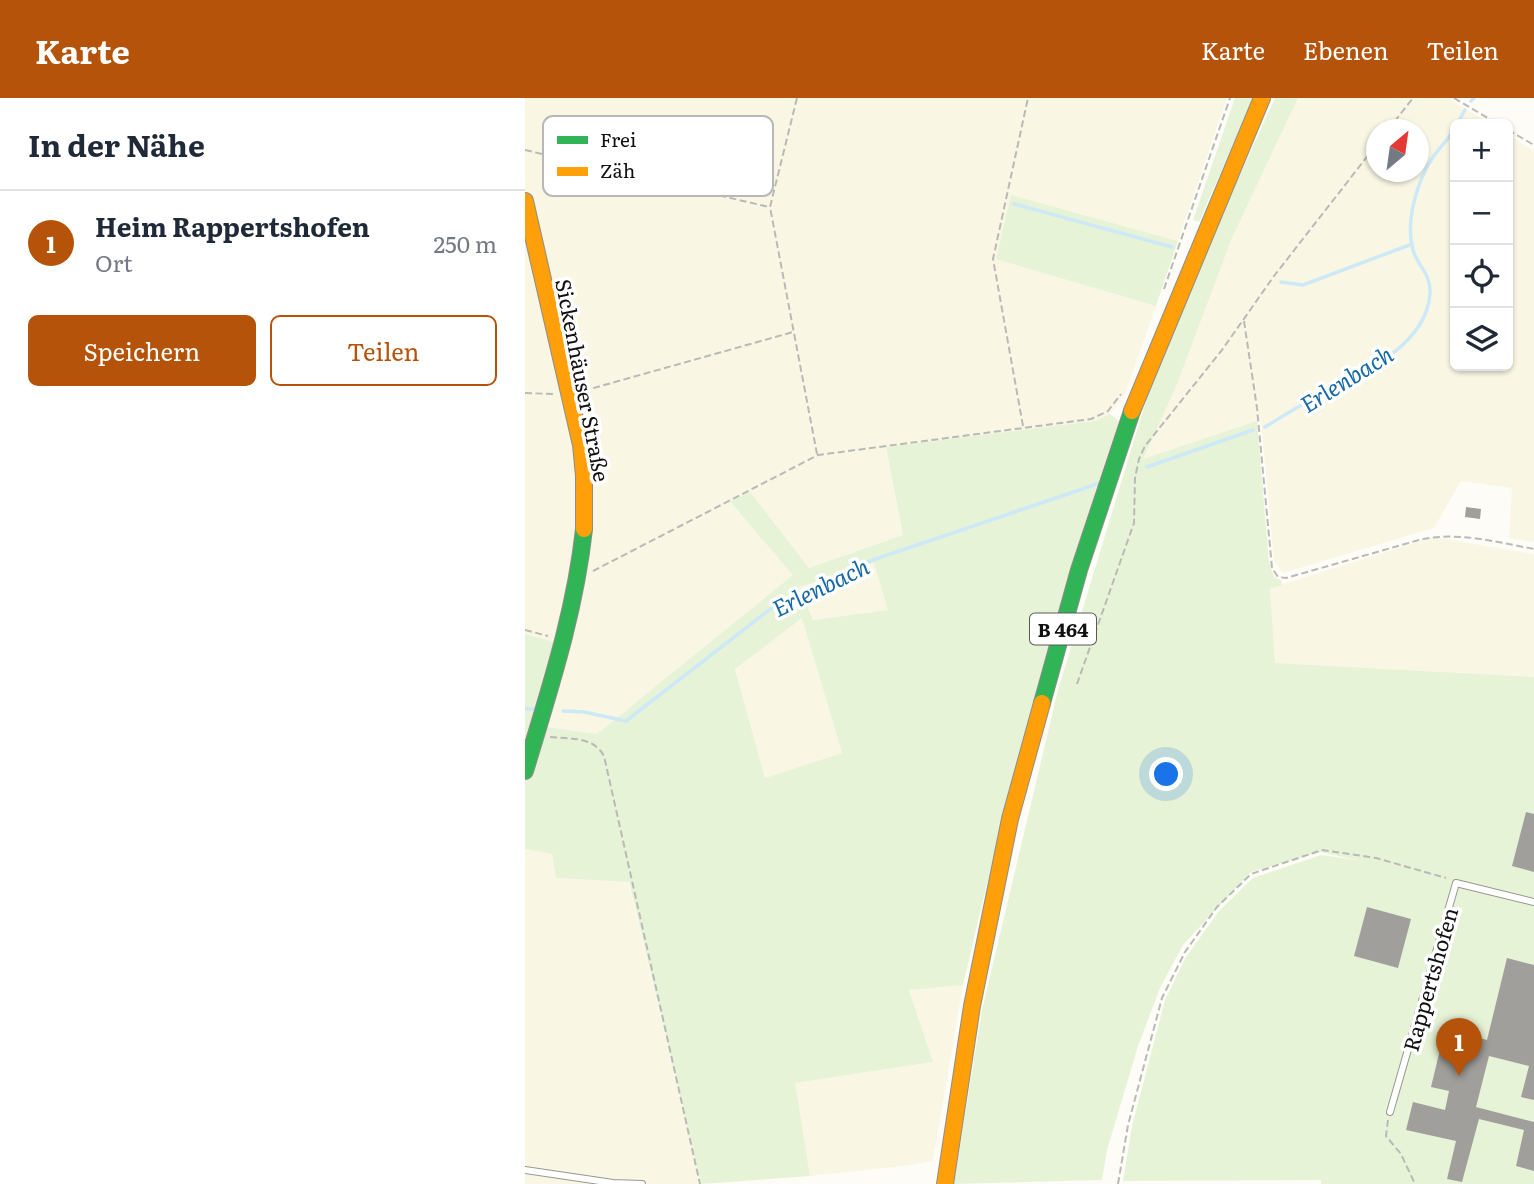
<!DOCTYPE html>
<html lang="de">
<head>
<meta charset="utf-8">
<style>
  :root { --surface:#fff; --page:#f6f6f7; --text:#1f2937; --muted:#747a83; --line:#e0e1e3; --accent:#b45309 }
  body { margin:0; font-family:Literata,serif; background:var(--page); color:var(--text) }
  .controls { position:absolute; right:21px; top:21px; display:grid; overflow:hidden; border-radius:10px; box-shadow:0 2px 5px #0004 }
  .controls button { width:63px; height:63px; display:grid; place-items:center; padding:0; border:0; border-bottom:2px solid var(--line); background:var(--surface); color:var(--text); font:35px sans-serif }
  .compass { position:absolute; left:841px; top:21px; width:63px; height:63px; border-radius:50%; background:var(--surface); box-shadow:0 2px 5px #0004; rotate:29deg }
  .you { position:absolute; left:642px; top:677px; width:24px; height:24px; margin:-18px; border:5px solid #fff; border-radius:50%; background:#1a73e8; box-shadow:0 0 0 10px #1a73e833 }
  .badge { display:grid; place-items:center; width:46px; height:46px; border-radius:50%; background:var(--accent); color:#fff; font-size:23px; font-weight:700 }
  .pin { position:absolute; translate:-50% -58px; filter:drop-shadow(0 2px 4px #0008) }
  .pin::after { content:''; position:absolute; top:37px; width:24px; height:21px; background:inherit; clip-path:polygon(0 0,100% 0,50% 100%) }
  .list { margin:0; padding:0; list-style:none }
  h2 { display:flex; justify-content:space-between; align-items:center; height:91px; margin:0; padding:0 28px; font-size:30px }
  h2 small { font-size:23px; font-weight:400; color:var(--muted) }
  .list li { display:grid; grid-template-columns:46px 1fr auto; gap:21px; align-items:center; box-sizing:border-box; height:105px; padding:0 28px; border-top:2px solid var(--line) }
  .list b { display:block; font-size:26px; white-space:nowrap }
  .list p { margin:0; font-size:23px; white-space:nowrap; color:var(--muted) }
  .list em { font-size:23px; font-style:normal; color:var(--muted) }
  .actions { display:flex; gap:14px; padding:21px 28px }
  .actions a { flex:1; padding:16px 0; border:2px solid var(--accent); border-radius:10px; text-align:center; font-size:24px; color:var(--accent) }
  .actions .main { background:var(--accent); color:#fff }
  .icon { flex:none; width:38px; height:38px; fill:none; stroke:currentColor; stroke-width:2; stroke-linecap:round; stroke-linejoin:round }
  .map { position:relative; flex:none; width:1009px; height:1086px; overflow:hidden }
  header { display:flex; align-items:center; gap:42px; box-sizing:border-box; height:98px; padding:0 35px; background:var(--accent); color:#fff }
  header strong { font-size:33px }
  nav { display:flex; gap:38px; margin-inline-start:auto; font-size:24px }
  main { display:flex }
  aside { flex:1; background:var(--surface) }
  .map>svg:first-child { display:block }
  .farmland { fill:#f9f7e4; fill-rule:evenodd }
  .green { fill:#e7f3d7; fill-rule:evenodd }
  .lines { fill:none; stroke-linecap:round; stroke-linejoin:round }
  .stream { stroke:#cde8f7; stroke-width:3.5 }
  .building { fill:#a19f9c }
  .lane-casing { stroke:#979795; stroke-width:8 }
  .fast-casing { stroke:#8e8d8b; stroke-width:18 }
  .slow-casing { stroke:#8e8d8b; stroke-width:18 }
  .path { stroke:#b9b9b8; stroke-width:2; stroke-dasharray:7 3.5; stroke-linecap:butt }
  .lane { stroke:#fffffe; stroke-width:6 }
  .fast { stroke:#30b455; stroke-width:16 }
  .slow { stroke:#ff9f0a; stroke-width:16 }
  .labels { text-anchor:middle; dominant-baseline:central; stroke-width:7; stroke-linejoin:round; paint-order:stroke }
  .shield { fill:#fff; stroke:#585858; stroke-width:2 }
  .shield-label { font-size:19px; font-weight:bold; fill:#111 }
  .street-label { font-size:21px; fill:#111; stroke:#fff }
  .water-label { font-size:23px; font-style:italic; fill:#1768a6; stroke:#fff }
  .key { fill:#fff; stroke:#b8b8b8; stroke-width:2 }
  .key-label { font-size:19px; fill:#111 }
</style>
</head>
<body>
<header>
<strong>Karte</strong>
<nav><a>Karte</a><a>Ebenen</a><a>Teilen</a></nav>
</header>
<main>
<aside>
<h2>In der Nähe<small></small></h2>
<ul class="list">
<li><span class="badge">1</span><div><b>Heim Rappertshofen</b><p>Ort</p></div><em>250 m</em></li>
</ul>
<div class="actions"><a class="main">Speichern</a><a>Teilen</a></div>
</aside>
<div class="map">
<svg width="1009" height="1086" viewBox="0 0 1009 1086">
  <rect width="100%" height="100%" fill="#fdfcf7"/>
  <!-- farmland -->
  <g class="farmland">
    <polygon points="0,0 702,0 653,143 486,98 472,161 631,208 600,296 585,316 570,323 361,350 378,437 284,470 225,395 205,405 269,477 72,636 8,627 33,545 0,536"/>
    <path d="M773 0H922L966 26H930V268H983V37L1009 53V444L984 440 987 390 936 383 909 430 758 475 749 463 736 322 618 361 651 289 707 140ZM852 32H894V74H852Z"/>
    <polygon points="909,439 1009,456 1009,579 749,565 745,490"/>
    <polygon points="349,465 364,512 287,522 273,489"/>
    <polygon points="277,519 317,655 240,680 210,570"/>
    <polygon points="0,751 27,756 31,780 103,784 176,1086 0,1086"/>
    <polygon points="431,886 438,887 408,1063 379,1068 285,1078 269,985 407,964 384,892"/>
  </g>
  <!-- green -->
  <g class="green">
    <polygon points="710,0 728,0 674,124 668,122"/>
    <polygon points="750,0 773,0 707,140 651,289 618,361 732,323 744,464 749,479 756,482 757,487 745,491 750,565 1009,579 1009,1086 796,1086 796,1082 598,1083 607,1028 640,902 661,859 694,813 728,780 796,757 832,762 795,754 726,774 658,847 635,890 613,948 582,1052 577,1082 429,1086 457,912 533,592 621,303 689,134"/>
    <polygon points="486,97 653,143 631,208 471,161"/>
    <path d="M585 316 594 323C530 507 482 697 438 887L384 892 408 964 270 985 285 1078 176 1086 104 784 31 780 27 756 0 751V536L33 545 8 627 72 636 268 477 205 404 225 394 284 470 378 437 361 349 570 323ZM349 465 363 512 288 522 274 489ZM277 520 317 655 240 680 210 571Z"/>
  </g>
  <g class="lines">
    <!-- stream -->
    <g class="stream">
      <polyline points="946,3 949,0"/>
      <polyline points="932,26 940,12"/>
      <polyline points="489,106 647,149"/>
      <polyline points="756,184 778,187 887,146"/>
      <path d="M740 329C755 320 770 310 786 302 828 280 901 251 905 196 906 175 893 169 888 152 880 124 892 83 908 59 915 49 924 41 930 30"/>
      <polyline points="622,369 728,332"/>
      <polyline points="0,611 12,611"/>
      <polyline points="38,613 59,614 101,623 248,509 336,466 575,385"/>
    </g>
  </g>
  <!-- building -->
  <g class="building">
    <polygon points="941,409 956,411 955,421 940,419"/>
    <polygon points="1001,714 1009,716 1009,774 987,768"/>
    <polygon points="842,809 886,821 873,870 829,858"/>
    <polygon points="982,860 1009,867 1009,1002 996,999 1004,968 964,958 951,1009 1009,1024 1009,1073 991,1068 999,1032 954,1021 937,1084 922,1081 931,1043 881,1032 888,1004 920,1012 924,993 906,989 920,931 962,942"/>
  </g>
  <g class="lines">
    <defs>
      <g id="lane">
        <polyline points="865,1014 931,785 1009,804"/>
        <polyline points="0,1072 88,1085 117,1086"/>
      </g>
      <g id="fast">
        <polyline points="517,605 554,472 607,313"/>
        <path d="M0 673C24 593 50 515 59 431"/>
      </g>
      <g id="slow">
        <polyline points="0,103 56,347 59,378 59,431"/>
        <polyline points="607,313 737,0"/>
        <polyline points="420,1086 447,908 485,721 517,605"/>
      </g>
    </defs>
    <!-- lane casing -->
    <use href="#lane" class="lane-casing"/>
    <!-- fast casing -->
    <use href="#fast" class="fast-casing"/>
    <!-- slow casing -->
    <use href="#slow" class="slow-casing"/>
    <!-- path -->
    <g class="path">
      <polyline points="272,0 245,109 292,356"/>
      <polyline points="929,0 973,26"/>
      <polyline points="863,32 888,0"/>
      <polyline points="983,32 1009,47"/>
      <polyline points="0,52 244,109"/>
      <polyline points="639,191 705,0"/>
      <path d="M719 223 732 310 747 470 753 479 761 480 894 442C932 433 971 444 1009 451"/>
      <polyline points="58,293 268,234"/>
      <polyline points="0,295 28,296"/>
      <polyline points="498,328 468,161 503,0"/>
      <polyline points="68,473 293,357 566,321 583,313 596,296"/>
      <polyline points="0,532 23,538"/>
      <polyline points="552,586 609,425 610,380 614,361 620,348 697,252 749,178 852,46"/>
      <path d="M25 639C45 641 68 638 79 658L175 1086"/>
      <polyline points="863,1022 861,1038 876,1056 890,1086"/>
      <polyline points="593,1086 603,1027 637,900 660,854 692,809 726,776 797,752 851,760 921,780"/>
    </g>
    <!-- lane -->
    <use href="#lane" class="lane"/>
    <!-- fast -->
    <use href="#fast" class="fast"/>
    <!-- slow -->
    <use href="#slow" class="slow"/>
  </g>
  <g class="labels">
    <!-- shield labels -->
    <rect class="shield" x="505" y="515.5" width="66" height="31" rx="5"/>
    <g class="shield-label">
      <text x="538" y="531">B 464</text>
    </g>
    <!-- street labels -->
    <g class="street-label">
      <text transform="translate(59 282) rotate(79)">Sickenhäuser Straße</text>
      <text transform="translate(904 881) rotate(-74)">Rappertshofen</text>
    </g>
    <!-- water labels -->
    <g class="water-label">
      <text transform="translate(821 280) rotate(-32)">Erlenbach</text>
      <text transform="translate(295 488) rotate(-26)">Erlenbach</text>
    </g>
  </g>
  <!-- legend -->
  <rect x="18" y="18" width="230" height="80" rx="10" class="key"/>
  <rect x="32" y="38" width="31" height="8" fill="#30b455"/>
  <rect x="32" y="69" width="31" height="9" fill="#ff9f0a"/>
  <g class="key-label">
    <text x="75" y="49">Frei</text>
    <text x="75" y="80">Zäh</text>
  </g>
</svg>
<div class="controls">
<button>+</button>
<button>−</button>
<button><svg class="icon" aria-label="locate" viewBox="0 0 24 24"><circle cx="12" cy="12" r="6"/><path d="M12 2v4M12 18v4M2 12h4M18 12h4"/></svg></button>
<button><svg class="icon" aria-label="layers" viewBox="0 0 24 24"><path d="M12 4l9 5-9 5-9-5zM3 14l9 5 9-5"/></svg></button>
</div>
<svg class="compass" viewBox="-18 -18 36 36"><path d="M0-13l5 13h-10z" fill="#e53935"/><path d="M0 13l5-13h-10z" fill="#747a83"/></svg>
<div class="you"></div>
<div class="pin badge" style="left:934px;top:978px">1</div>
</div>
</main>
</body>
</html>
